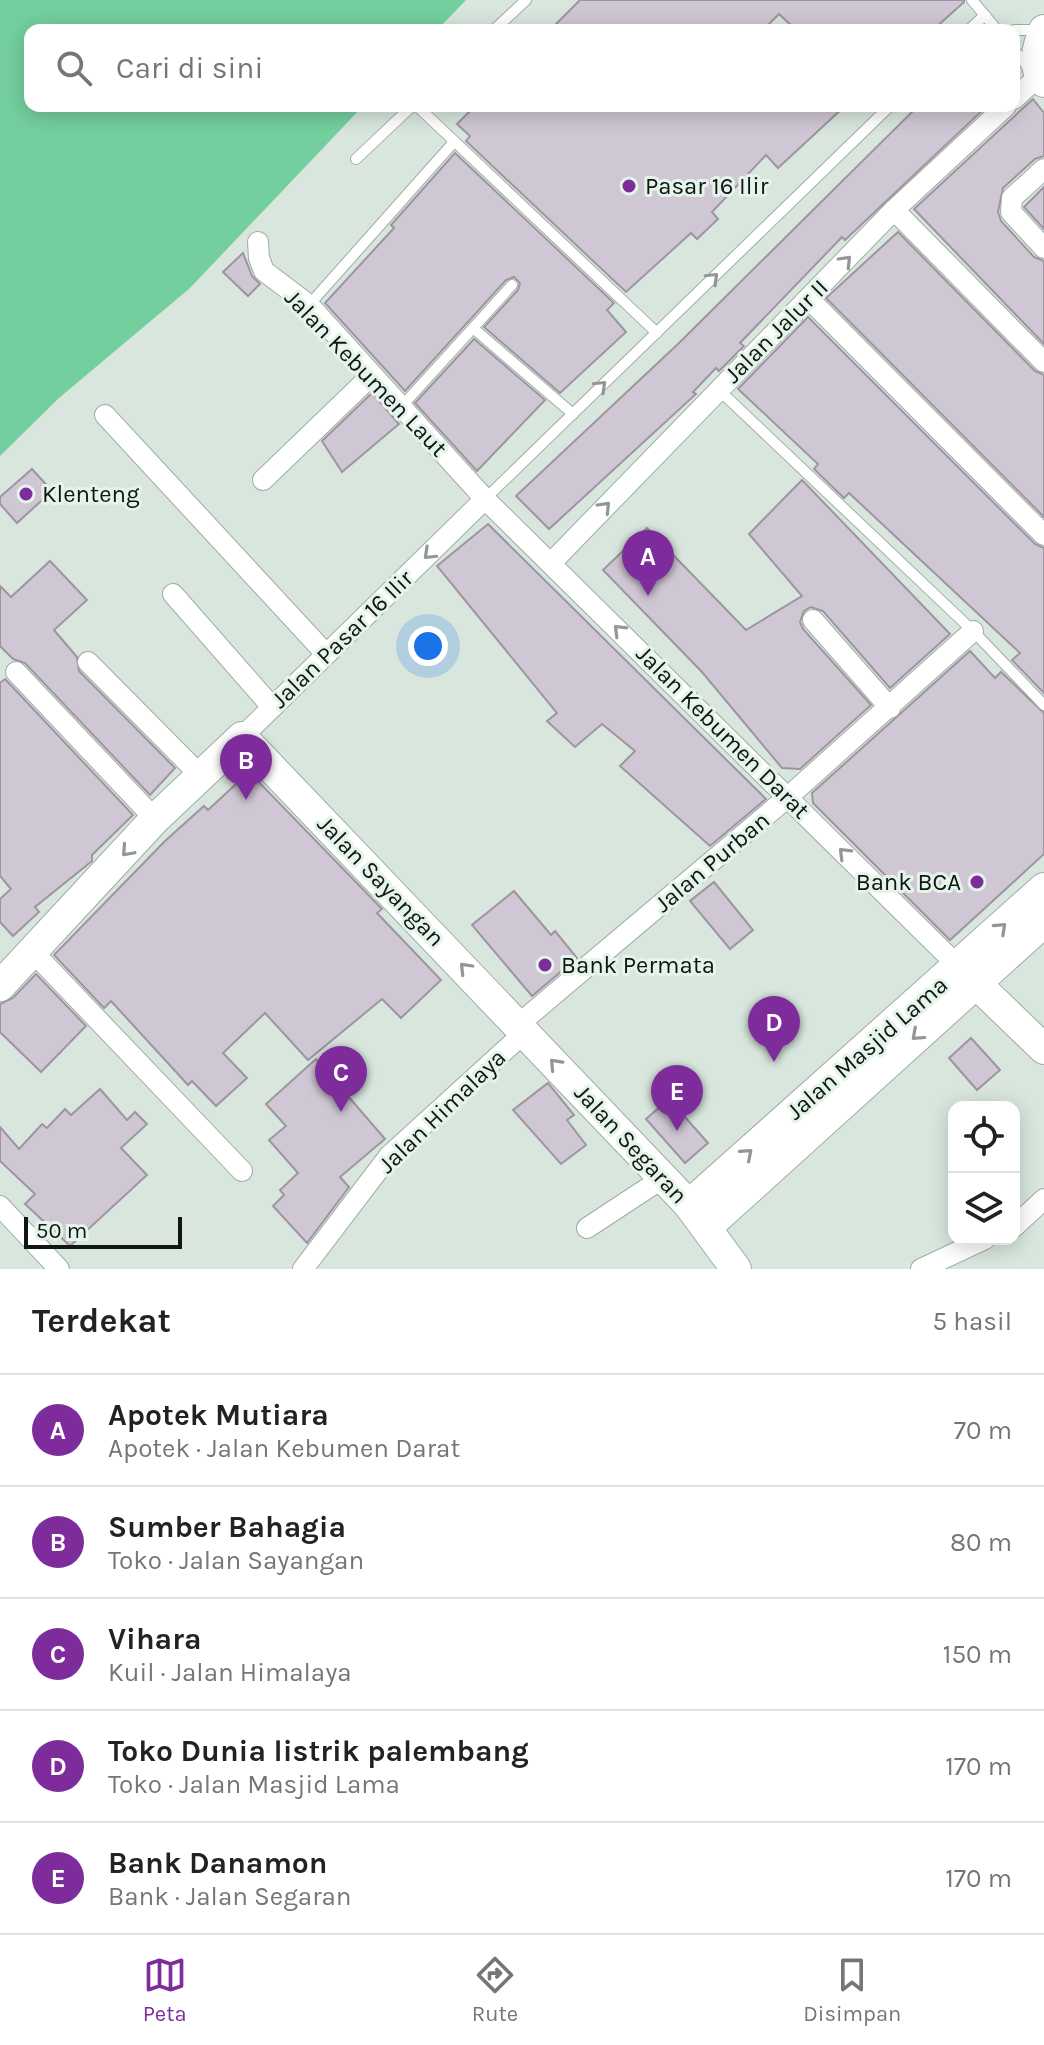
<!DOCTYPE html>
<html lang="id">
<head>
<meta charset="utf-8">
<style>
  :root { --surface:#fff; --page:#f2f2f2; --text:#222; --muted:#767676; --line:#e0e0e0; --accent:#7e2c9c }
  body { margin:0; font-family:Karla,sans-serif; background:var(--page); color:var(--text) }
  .controls { position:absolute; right:24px; bottom:24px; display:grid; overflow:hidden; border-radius:16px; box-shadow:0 4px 20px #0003 }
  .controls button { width:72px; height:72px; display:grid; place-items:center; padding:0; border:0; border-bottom:2px solid var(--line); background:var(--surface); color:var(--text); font:40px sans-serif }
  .scale { position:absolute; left:24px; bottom:20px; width:158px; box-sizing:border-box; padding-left:8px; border:4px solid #111613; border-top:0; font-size:22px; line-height:28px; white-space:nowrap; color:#111613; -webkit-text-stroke:6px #e5f4ea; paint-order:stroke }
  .you { position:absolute; left:428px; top:646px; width:28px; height:28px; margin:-20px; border:6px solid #fff; border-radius:50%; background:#1a73e8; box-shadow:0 0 0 12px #1a73e833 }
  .badge { display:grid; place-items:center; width:52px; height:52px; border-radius:50%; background:var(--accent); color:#fff; font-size:26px; font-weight:700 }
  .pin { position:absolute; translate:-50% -66px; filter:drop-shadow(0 2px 4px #0008) }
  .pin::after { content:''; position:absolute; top:42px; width:28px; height:24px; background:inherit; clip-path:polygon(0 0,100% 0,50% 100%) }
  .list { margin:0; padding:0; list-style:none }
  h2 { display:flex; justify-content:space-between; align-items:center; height:104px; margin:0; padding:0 32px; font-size:34px }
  h2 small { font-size:26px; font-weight:400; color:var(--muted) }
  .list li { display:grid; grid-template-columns:52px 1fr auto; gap:24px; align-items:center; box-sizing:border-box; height:112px; padding:0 32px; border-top:2px solid var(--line) }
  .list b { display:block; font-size:30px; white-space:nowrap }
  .list p { margin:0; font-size:26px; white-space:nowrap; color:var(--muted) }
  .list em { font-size:26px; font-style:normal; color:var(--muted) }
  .icon { flex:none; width:44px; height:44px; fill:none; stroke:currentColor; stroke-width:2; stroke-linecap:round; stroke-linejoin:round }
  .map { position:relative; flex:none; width:1044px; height:1269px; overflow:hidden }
  .search { position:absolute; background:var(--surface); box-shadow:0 4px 20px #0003; left:24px; right:24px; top:24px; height:88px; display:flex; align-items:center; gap:20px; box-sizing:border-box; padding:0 28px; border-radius:16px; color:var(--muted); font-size:30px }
  .sheet { height:664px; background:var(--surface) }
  nav { display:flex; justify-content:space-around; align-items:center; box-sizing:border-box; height:112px; border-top:2px solid var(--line); background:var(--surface); font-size:22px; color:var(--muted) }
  nav a { display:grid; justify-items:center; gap:4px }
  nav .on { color:var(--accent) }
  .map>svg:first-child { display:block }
  .water { fill:#74cf9e }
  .building { fill:#cfc7d3; stroke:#9d95a1; stroke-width:2 }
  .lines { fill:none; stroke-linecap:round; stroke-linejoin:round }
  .lane-casing { stroke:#9fada4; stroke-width:12 }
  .street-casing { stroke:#9fada4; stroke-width:22 }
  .secondary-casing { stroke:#9fada4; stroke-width:32 }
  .lane { stroke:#fff; stroke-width:10 }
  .street { stroke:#fff; stroke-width:20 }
  .secondary { stroke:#fff; stroke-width:30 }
  .oneway { stroke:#949695 }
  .poi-dot { fill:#7e2c9c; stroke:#e5f4ea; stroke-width:3 }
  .labels { text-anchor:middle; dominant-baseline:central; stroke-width:6; stroke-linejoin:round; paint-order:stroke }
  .poi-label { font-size:24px; fill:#111613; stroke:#e5f4ea; text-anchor:start }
  .street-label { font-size:24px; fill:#111613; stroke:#e5f4ea }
</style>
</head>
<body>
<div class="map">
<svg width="1044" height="1269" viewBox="0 0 1044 1269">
  <rect width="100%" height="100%" fill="#d8e6dd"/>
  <!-- water -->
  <polygon class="water" points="0,0 466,0 437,30 30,30 30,106 363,106 190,288 59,398 0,456"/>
  <!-- building -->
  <g class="building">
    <polygon points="580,0 964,0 964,2 933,30 796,30 779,14 763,30 550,30"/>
    <polygon points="1033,99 1044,113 1044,156 1035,159 1003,188 998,212 1001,221 1034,257 1044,261 1044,344 914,209"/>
    <polygon points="475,106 845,106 778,168 766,155 712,212 718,219 697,239 691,233 626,292 466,141 470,136 457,124"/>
    <polygon points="918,106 987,106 845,240 842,237 740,343 744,346 719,371 716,368 693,392 696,394 549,529 516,496 679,343"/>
    <polygon points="455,153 614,303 607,310 626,332 560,393 484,327 518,290 520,283 514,277 506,280 405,391 325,303 394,228 391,225"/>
    <polygon points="1044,187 1044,229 1024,207"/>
    <polygon points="898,232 1035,371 1044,375 1044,517 826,298"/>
    <polygon points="243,253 252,276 260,284 248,296 223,272"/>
    <polygon points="808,317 1035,544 1044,548 1044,693 1012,660 1020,653 849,493 844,498 814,469 818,464 738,389"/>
    <polygon points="474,339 545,400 477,471 415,403"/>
    <polygon points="372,393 399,424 342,472 322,441"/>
    <polygon points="32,469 52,491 17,523 0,504 0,497"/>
    <polygon points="802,480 950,634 890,688 823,611 811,607 804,611 800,622 803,629 871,705 800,769 782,768 702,672 603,570 647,528 746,630 802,596 749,534"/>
    <polygon points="488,524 766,799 710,846 620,766 635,751 602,724 575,747 547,721 557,713 437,566"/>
    <polygon points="50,561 87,600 54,630 77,657 79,671 175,768 150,795 25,663 13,659 0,646 0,586 11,597"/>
    <polygon points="970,651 995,678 1001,672 1044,713 1044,854 950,940 813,803 812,793"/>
    <polygon points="5,679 133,815 92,855 92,861 35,907 39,912 13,936 0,922 0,899 11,889 0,876 0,683"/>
    <polygon points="249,772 382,909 377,913 441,980 401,1018 382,999 308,1060 265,1013 223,1053 247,1078 216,1106 192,1081 188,1085 111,1001 104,1008 54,955 165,841 204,806 208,810"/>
    <polygon points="714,882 753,930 730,949 690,901"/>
    <polygon points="514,891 551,935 555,931 577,958 532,996 472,925"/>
    <polygon points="36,974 86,1026 41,1072 0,1032 0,1004 13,998"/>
    <polygon points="971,1038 1000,1070 977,1090 949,1058"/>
    <polygon points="316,1059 385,1139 340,1177 349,1187 307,1243 273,1206 284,1195 280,1190 298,1173 269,1140 286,1126 266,1104"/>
    <polygon points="548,1083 574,1115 567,1120 586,1145 561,1164 513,1110"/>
    <polygon points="100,1089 127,1120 135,1112 147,1124 121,1148 147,1175 70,1246 25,1204 35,1194 0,1161 0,1127 19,1149 42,1124 47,1128 65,1109 71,1115"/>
    <polygon points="669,1099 708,1143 685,1163 646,1119"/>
  </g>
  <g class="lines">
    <defs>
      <g id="lane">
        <polyline points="972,0 997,30 1005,30"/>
        <polyline points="494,30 526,0"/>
        <polyline points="969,30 985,15"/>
        <polyline points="1014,30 1040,30"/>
        <polyline points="1014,50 1028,67"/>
        <polyline points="417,106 657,333"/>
        <polyline points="356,159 412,106"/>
        <polyline points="309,305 453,143"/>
        <polyline points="473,328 573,414"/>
        <polyline points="718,389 973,631 1044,705"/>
        <polyline points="401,407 512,285"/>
        <polyline points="485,499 890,106"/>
      </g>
      <g id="street">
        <polyline points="1014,99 1039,76"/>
        <polyline points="1044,169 1012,198 1011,212 1044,248"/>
        <polyline points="894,210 1044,362"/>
        <polyline points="258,242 259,258 264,271 309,305 485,499 959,967"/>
        <polyline points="809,299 1044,535"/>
        <polyline points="105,415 326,654"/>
        <polyline points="263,480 372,375"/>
        <polyline points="551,563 894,210 1006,106"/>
        <polyline points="173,594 272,707"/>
        <polyline points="813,620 890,708"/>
        <polyline points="88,662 202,777"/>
        <polyline points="16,672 155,819"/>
        <polyline points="242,737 485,499"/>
        <polyline points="34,953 242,1171"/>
        <polyline points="519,1024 788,797 973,631"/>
        <polyline points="0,1206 59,1269"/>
        <polyline points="1014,1227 1044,1199"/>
        <polyline points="587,1228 663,1178"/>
        <polyline points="303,1269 389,1156 525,1032"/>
        <polyline points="921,1269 985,1239"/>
      </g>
      <g id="secondary">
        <path d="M1044 30C1037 48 1032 66 1044 82"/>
        <polyline points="960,968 1044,1049"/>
        <polyline points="0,986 155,819 242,737 689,1205 736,1269"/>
        <polyline points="689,1205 1044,888"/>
        <polyline points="707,1227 1044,922"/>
      </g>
    </defs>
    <!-- lane casing -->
    <use href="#lane" class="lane-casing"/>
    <!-- street casing -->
    <use href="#street" class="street-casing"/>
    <!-- secondary casing -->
    <use href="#secondary" class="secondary-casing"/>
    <!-- lane -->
    <use href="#lane" class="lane"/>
    <!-- street -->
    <use href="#street" class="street"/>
    <!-- secondary -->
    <use href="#secondary" class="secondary"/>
  </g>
  <!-- one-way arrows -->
  <defs><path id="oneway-chevron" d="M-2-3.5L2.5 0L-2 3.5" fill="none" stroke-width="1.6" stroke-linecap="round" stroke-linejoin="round" transform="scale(2)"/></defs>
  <g class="oneway">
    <use href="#oneway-chevron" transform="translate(846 261) rotate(-46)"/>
    <use href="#oneway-chevron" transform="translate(713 278) rotate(-44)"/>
    <use href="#oneway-chevron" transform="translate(601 386) rotate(-44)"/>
    <use href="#oneway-chevron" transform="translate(605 507) rotate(-46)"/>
    <use href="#oneway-chevron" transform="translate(429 554) rotate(136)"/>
    <use href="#oneway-chevron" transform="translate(619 630) rotate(-135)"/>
    <use href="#oneway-chevron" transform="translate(127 851) rotate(132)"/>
    <use href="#oneway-chevron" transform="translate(844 853) rotate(-135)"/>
    <use href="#oneway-chevron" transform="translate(1001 928) rotate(-43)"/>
    <use href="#oneway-chevron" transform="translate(465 968) rotate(-134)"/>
    <use href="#oneway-chevron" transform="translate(917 1035) rotate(138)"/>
    <use href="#oneway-chevron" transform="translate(555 1064) rotate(-133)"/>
    <use href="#oneway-chevron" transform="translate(747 1154) rotate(-41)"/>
  </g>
  <!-- markers -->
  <g class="poi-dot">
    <circle cx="629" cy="186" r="8"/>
    <circle cx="26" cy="494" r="8"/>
    <circle cx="977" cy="882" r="8"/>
    <circle cx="545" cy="965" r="8"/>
  </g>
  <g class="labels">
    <!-- poi labels -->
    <g class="poi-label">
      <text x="645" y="186">Pasar 16 Ilir</text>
      <text x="42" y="494">Klenteng</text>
      <text x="961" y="882" text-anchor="end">Bank BCA</text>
      <text x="561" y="965">Bank Permata</text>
    </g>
    <!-- street labels -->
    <g class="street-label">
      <text transform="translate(776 331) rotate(-45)">Jalan Jalur II</text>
      <text transform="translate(366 373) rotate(46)">Jalan Kebumen Laut</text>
      <text transform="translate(342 639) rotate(-44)">Jalan Pasar 16 Ilir</text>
      <text transform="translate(723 732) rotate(45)">Jalan Kebumen Darat</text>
      <text transform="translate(712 862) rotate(-40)">Jalan Purban</text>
      <text transform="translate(381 881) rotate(46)">Jalan Sayangan</text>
      <text transform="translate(867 1048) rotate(-41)">Jalan Masjid Lama</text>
      <text transform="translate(442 1111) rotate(-44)">Jalan Himalaya</text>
      <text transform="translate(631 1144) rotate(47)">Jalan Segaran</text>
    </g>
  </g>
</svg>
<div class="controls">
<button><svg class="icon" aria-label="locate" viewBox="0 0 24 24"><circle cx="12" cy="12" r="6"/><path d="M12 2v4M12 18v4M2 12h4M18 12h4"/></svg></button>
<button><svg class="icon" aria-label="layers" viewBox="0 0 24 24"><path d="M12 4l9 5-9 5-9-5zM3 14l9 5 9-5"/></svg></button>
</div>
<div class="scale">50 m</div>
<div class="you"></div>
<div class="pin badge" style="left:648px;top:596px">A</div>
<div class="pin badge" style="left:246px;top:800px">B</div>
<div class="pin badge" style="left:341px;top:1112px">C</div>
<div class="pin badge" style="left:774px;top:1062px">D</div>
<div class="pin badge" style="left:677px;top:1131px">E</div>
<div class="search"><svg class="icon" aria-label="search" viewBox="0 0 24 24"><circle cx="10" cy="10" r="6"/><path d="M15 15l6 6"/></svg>Cari di sini</div>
</div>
<section class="sheet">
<h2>Terdekat<small>5 hasil</small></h2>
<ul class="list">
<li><span class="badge">A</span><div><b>Apotek Mutiara</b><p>Apotek · Jalan Kebumen Darat</p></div><em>70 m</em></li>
<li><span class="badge">B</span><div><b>Sumber Bahagia</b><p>Toko · Jalan Sayangan</p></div><em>80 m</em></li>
<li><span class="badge">C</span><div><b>Vihara</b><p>Kuil · Jalan Himalaya</p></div><em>150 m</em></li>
<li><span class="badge">D</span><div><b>Toko Dunia listrik palembang</b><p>Toko · Jalan Masjid Lama</p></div><em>170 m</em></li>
<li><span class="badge">E</span><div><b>Bank Danamon</b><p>Bank · Jalan Segaran</p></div><em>170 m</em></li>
</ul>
</section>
<nav>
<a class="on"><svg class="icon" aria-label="map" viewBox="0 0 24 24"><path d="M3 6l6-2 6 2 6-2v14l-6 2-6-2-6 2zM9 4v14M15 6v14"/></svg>Peta</a>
<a><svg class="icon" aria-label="directions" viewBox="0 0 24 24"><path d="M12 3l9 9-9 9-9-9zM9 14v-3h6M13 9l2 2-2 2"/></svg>Rute</a>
<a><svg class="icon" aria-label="saved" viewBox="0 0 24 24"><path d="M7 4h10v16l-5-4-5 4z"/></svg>Disimpan</a>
</nav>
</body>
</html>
